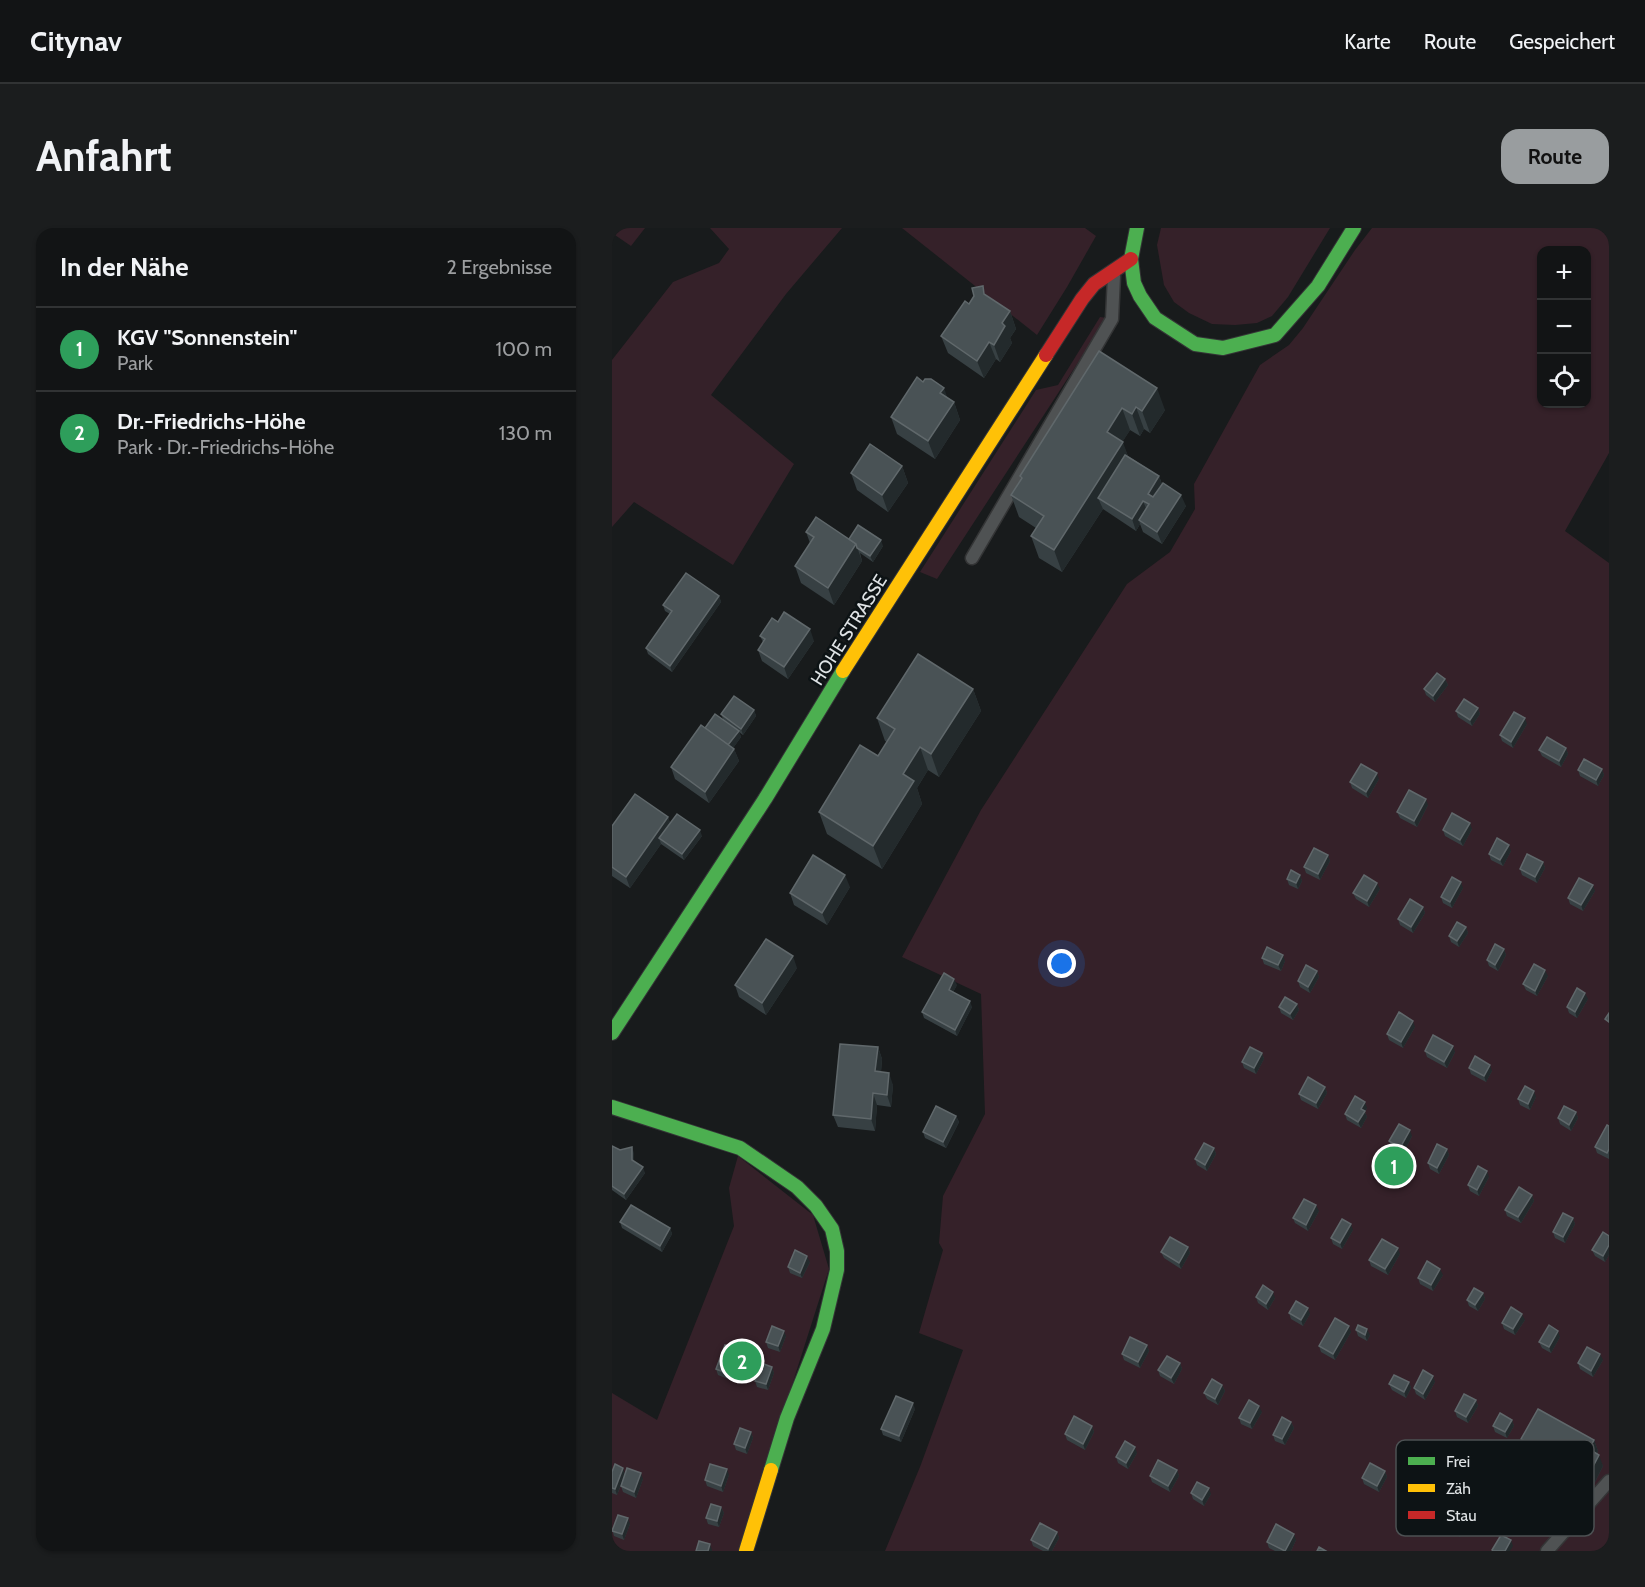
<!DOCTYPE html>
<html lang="de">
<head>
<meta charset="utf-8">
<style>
  :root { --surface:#121415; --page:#1b1d1e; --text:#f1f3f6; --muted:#9c9ea0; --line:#313334; --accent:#999d9f }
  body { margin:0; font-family:Cabin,sans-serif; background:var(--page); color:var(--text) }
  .controls { position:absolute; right:18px; top:18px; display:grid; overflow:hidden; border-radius:12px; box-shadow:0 2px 4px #0004 }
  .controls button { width:54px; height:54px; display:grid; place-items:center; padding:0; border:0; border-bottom:2px solid var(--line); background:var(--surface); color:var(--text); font:30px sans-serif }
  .you { position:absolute; left:450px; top:736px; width:21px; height:21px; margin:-15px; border:4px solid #fff; border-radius:50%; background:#1a73e8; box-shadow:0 0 0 9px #1a73e833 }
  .badge { display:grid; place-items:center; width:39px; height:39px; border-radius:50%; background:var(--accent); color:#fff; font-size:20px; font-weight:700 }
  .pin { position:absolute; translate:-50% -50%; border:3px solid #fff; box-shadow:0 2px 6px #0006 }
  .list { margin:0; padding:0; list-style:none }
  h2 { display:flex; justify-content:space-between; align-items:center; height:78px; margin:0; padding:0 24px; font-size:26px }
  h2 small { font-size:20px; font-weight:400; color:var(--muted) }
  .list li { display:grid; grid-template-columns:39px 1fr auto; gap:18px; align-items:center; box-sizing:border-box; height:84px; padding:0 24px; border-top:2px solid var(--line) }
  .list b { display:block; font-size:22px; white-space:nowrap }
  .list p { margin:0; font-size:20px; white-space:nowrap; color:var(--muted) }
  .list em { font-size:20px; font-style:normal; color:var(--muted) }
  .icon { flex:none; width:33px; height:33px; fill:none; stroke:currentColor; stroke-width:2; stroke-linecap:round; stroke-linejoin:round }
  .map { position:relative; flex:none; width:997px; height:1323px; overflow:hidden; border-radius:18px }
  header { display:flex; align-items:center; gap:36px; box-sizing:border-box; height:84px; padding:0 30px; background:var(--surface); border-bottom:2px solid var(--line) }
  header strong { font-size:28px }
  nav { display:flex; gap:33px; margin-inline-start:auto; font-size:21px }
  .intro { display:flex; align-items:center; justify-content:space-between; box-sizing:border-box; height:144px; padding:0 36px }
  h1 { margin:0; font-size:42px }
  .button { padding:15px 27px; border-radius:18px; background:var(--accent); color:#111; font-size:21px; font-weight:700 }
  main { display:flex; gap:36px; padding:0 36px }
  aside { flex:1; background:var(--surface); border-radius:18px; box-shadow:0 2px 4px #0004 }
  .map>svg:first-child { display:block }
  .green { fill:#352129; fill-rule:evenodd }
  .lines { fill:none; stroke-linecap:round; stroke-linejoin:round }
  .lane-casing { stroke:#343536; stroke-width:15 }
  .fast-casing { stroke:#343536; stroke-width:16 }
  .slow-casing { stroke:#343536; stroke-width:16 }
  .jam-casing { stroke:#343536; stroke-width:16 }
  .lane { stroke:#4f5253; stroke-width:12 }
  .fast { stroke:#4caf50; stroke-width:14 }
  .slow { stroke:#ffc107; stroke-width:14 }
  .jam { stroke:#c62828; stroke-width:14 }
  .wall { fill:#374043 }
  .shaded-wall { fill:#232a2c }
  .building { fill:#495255; stroke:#60686b; stroke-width:1.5 }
  .labels { text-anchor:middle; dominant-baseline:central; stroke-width:5; stroke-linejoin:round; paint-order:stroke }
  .street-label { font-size:18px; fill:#dfe3e5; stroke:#0d1315 }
  .key { fill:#0d1315; stroke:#4c5153; stroke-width:1.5 }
  .key-label { font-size:16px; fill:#dfe3e5 }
</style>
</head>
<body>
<header>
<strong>Citynav</strong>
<nav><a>Karte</a><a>Route</a><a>Gespeichert</a></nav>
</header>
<div class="intro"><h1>Anfahrt</h1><a class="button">Route</a></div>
<main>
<aside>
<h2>In der Nähe<small>2 Ergebnisse</small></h2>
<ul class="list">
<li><span class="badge" style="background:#2e9e5b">1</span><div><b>KGV &quot;Sonnenstein&quot;</b><p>Park</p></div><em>100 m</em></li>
<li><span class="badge" style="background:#2e9e5b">2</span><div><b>Dr.-Friedrichs-Höhe</b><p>Park · Dr.-Friedrichs-Höhe</p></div><em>130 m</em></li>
</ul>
</aside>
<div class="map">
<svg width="997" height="1323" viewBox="0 0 997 1323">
  <rect width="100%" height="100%" fill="#181b1c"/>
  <!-- green -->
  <g class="green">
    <polygon points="0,0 33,0 19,18 0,5"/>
    <polygon points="98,0 230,0 174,66 99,167 182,236 121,337 22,274 0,299 0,132 61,54 107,35 117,21"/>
    <polygon points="290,0 473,0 484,8 455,59 425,107"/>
    <polygon points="549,0 718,0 676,69 660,88 645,95 623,97 600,96 577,85 562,74 552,57 545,17"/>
    <path d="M760 0H997V225L953 303 997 335V1316L991 1323H273L308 1239 351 1122 307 1105 331 1022 327 1015 331 968 373 886 369 766 290 729 369 582 515 356 558 324 583 281 582 256 648 137 677 117 691 100 743 22ZM930 22H975V176H930Z"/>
    <polygon points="488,89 495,90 325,351 308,344 424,162 446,157"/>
    <polygon points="126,928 201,987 217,1041 127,1323 0,1323 0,1165 45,1192 122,998 117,960"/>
  </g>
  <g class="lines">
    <defs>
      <g id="lane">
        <polyline points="360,330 500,91 502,48"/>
        <polyline points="935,1323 997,1253"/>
      </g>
      <g id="fast">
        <polyline points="525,0 519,31 522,55 528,68 543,90 583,116 611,120 663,107 706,58 742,0"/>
        <polyline points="0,805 153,571 231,443"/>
        <polyline points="0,879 128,920 185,959 204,978 220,1001 225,1023 225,1042 211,1101 175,1190 159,1242"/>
      </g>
      <g id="slow">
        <polyline points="231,443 434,127"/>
        <polyline points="134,1323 159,1242"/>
      </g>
      <polyline id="jam" points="434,127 470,71 482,56 519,31"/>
    </defs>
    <!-- lane casing -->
    <use href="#lane" class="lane-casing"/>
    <!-- fast casing -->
    <use href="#fast" class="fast-casing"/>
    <!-- slow casing -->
    <use href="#slow" class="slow-casing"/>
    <!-- jam casing -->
    <use href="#jam" class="jam-casing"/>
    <!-- lane -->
    <use href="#lane" class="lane"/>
    <!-- fast -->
    <use href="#fast" class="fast"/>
    <!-- slow -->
    <use href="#slow" class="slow"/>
    <!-- jam -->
    <use href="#jam" class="jam"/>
  </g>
  <!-- wall -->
  <g class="wall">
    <polygon points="375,68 398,83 404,101 398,110 400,115 388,134 384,131 372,150 336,125 329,108 357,76"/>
    <polygon points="487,123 553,182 538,205 532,201 528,208 518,202 510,214 516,228 547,248 550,256 574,278 550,316 531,304 528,296 524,303 491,281 450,344 427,330 419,308 424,300 407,289 399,267 409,251 408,248"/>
    <polygon points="336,170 342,174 348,192 323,231 285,206 279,189"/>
    <polygon points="290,238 296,255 276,284 245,262 239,245"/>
    <polygon points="194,304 271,318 261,334 248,325 250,333 222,377 189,355 183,338 198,315"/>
    <polygon points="107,368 109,374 60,444 36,426 34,420 58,386 53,383 51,377"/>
    <polygon points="148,408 202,413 176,451 150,433 146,422 151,414"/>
    <polygon points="833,451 836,457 823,474 814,467 812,461"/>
    <polygon points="361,461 369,483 327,549 316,542 305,560 310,576 270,641 215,606 207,584 266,528 275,514 273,513 265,490"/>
    <polygon points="866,480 868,486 860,498 846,489 844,483"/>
    <polygon points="142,482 144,488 131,507 127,504 129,509 121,520 122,521 127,533 97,575 63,551 59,539 111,491 109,486"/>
    <polygon points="915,496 901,520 890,513 888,507"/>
    <polygon points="954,520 956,526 949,539 930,528 927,522"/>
    <polygon points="990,541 992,547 986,558 968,548 966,542"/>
    <polygon points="767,551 756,570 740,560 738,554"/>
    <polygon points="816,577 805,599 788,590 785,584"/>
    <polygon points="56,589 58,595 90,608 72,632 49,616 18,660 0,648 0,598"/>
    <polygon points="860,601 851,618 833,608 831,602"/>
    <polygon points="899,623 891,638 879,632 877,626"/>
    <polygon points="716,627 718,633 708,652 694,645 692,639"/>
    <polygon points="931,634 933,640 925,655 910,647 908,641"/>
    <polygon points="688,647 690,653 686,661 677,657 675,651"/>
    <polygon points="238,659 215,697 182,677 178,665"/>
    <polygon points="851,660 840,680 831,675 829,669"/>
    <polygon points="768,661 757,679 744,671 741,665"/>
    <polygon points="983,663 971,683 958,676 956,670"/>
    <polygon points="811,679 813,685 801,705 788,697 786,691"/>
    <polygon points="854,699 856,705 847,719 839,714 837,708"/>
    <polygon points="892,721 894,727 886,743 877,738 875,732"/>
    <polygon points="650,730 673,733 669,743 652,736"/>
    <polygon points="185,740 154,787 127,769 123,757"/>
    <polygon points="705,743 707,749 698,765 688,759 686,753"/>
    <polygon points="936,748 925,768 914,762 911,756"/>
    <polygon points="345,757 341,764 360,779 345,808 312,790 310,784"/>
    <polygon points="976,771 965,790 957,785 955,779"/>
    <polygon points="685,776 687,782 681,792 669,785 667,779"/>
    <polygon points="803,799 791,820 777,812 775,806"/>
    <polygon points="266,819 270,831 269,844 281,857 279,879 265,877 263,903 226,899 221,887"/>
    <polygon points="813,823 843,824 835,840 815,829"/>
    <polygon points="650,825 652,831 644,846 632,840 630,834"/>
    <polygon points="857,840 880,843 874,854 859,846"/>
    <polygon points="713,859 715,865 706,881 689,872 687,866"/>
    <polygon points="924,869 918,882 908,877 906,871"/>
    <polygon points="755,880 753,884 755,889 749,900 735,892 733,886"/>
    <polygon points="964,884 966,890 959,903 948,896 946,890"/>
    <polygon points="344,888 347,894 334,920 313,910 311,904"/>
    <polygon points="997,898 997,931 985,925 983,919"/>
    <polygon points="800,908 791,926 779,919 777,913"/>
    <polygon points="0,918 8,922 22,925 22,933 33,945 14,972 0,962"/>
    <polygon points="602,920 604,926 595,943 585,937 583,931"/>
    <polygon points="835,921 837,927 827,946 818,941 816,935"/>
    <polygon points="877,949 867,968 858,963 856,957"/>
    <polygon points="920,967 922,973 909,995 895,988 893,982"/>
    <polygon points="707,983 696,1003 683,995 681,990"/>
    <polygon points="961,990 963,996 953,1015 943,1010 941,1004"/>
    <polygon points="8,994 58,1000 60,1006 50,1024 10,1000"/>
    <polygon points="741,1002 730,1021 721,1016 719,1010"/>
    <polygon points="997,1008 997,1027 993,1034 983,1028 980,1022"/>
    <polygon points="576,1019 578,1025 569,1041 552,1030 549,1024"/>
    <polygon points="788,1026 776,1047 759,1038 757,1032"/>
    <polygon points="198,1034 190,1050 178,1045 176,1039"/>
    <polygon points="831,1047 821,1063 808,1056 806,1050"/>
    <polygon points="871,1065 873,1071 866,1083 857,1078 855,1072"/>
    <polygon points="644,1069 663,1070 656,1082 646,1075"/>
    <polygon points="677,1085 698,1086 691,1098 679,1091"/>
    <polygon points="913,1092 903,1107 892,1101 890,1095"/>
    <polygon points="744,1102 758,1107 755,1113 746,1108"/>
    <polygon points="739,1104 723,1132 709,1124 707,1118"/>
    <polygon points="174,1108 168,1124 156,1120 154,1114"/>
    <polygon points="948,1109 939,1125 930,1120 927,1114"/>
    <polygon points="535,1117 537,1123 528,1140 512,1132 510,1126"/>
    <polygon points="130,1129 121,1153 106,1147 104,1141"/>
    <polygon points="991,1132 981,1149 968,1141 966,1135"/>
    <polygon points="568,1135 570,1141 562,1156 548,1148 546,1142"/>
    <polygon points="160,1139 162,1145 156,1162 145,1159 143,1153"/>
    <polygon points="797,1154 799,1160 794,1170 780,1162 777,1156"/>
    <polygon points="823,1154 813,1172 804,1166 802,1160"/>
    <polygon points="610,1157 613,1163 606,1177 595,1171 592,1165"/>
    <polygon points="864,1172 866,1178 856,1195 845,1189 843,1183"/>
    <polygon points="303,1181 289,1214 271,1207 269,1201"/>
    <polygon points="650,1184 640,1201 629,1196 627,1190"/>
    <polygon points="900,1192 902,1198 895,1210 883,1204 881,1198"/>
    <polygon points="679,1194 682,1200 673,1217 663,1213 661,1207"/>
    <polygon points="480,1198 482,1204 473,1222 455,1212 453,1206"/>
    <polygon points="139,1204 141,1210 135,1226 124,1222 122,1216"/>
    <polygon points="909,1211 982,1212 986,1223 985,1226 991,1238 980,1260 913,1223"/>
    <polygon points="525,1225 516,1241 506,1235 504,1229"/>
    <polygon points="565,1242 567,1248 558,1264 540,1254 538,1248"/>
    <polygon points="773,1243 775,1249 767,1264 752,1256 750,1250"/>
    <polygon points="0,1244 13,1245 31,1251 24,1270 11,1264 9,1258 12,1250 5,1267 0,1265"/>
    <polygon points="117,1247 111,1264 95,1258 93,1252"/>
    <polygon points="579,1265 599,1266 592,1278 581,1271"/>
    <polygon points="813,1266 815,1272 805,1289 795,1284 793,1278"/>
    <polygon points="109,1279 112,1285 107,1299 96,1296 94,1290"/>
    <polygon points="854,1288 857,1294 848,1309 837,1302 835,1296"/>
    <polygon points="18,1296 12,1312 2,1308 0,1301"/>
    <polygon points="445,1304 447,1310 440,1323 431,1323 421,1318 419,1312"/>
    <polygon points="684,1312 679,1323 663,1323 657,1320 655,1314"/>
  </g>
  <!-- shaded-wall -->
  <g class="shaded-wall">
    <polygon points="398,83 404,101 398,110 400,115 388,134 382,117 390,95"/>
    <polygon points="377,114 384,131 372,150 365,133"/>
    <polygon points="332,160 338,177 328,165"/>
    <polygon points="545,160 553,182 538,205 530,183"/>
    <polygon points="342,174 348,192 323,231 316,213"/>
    <polygon points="524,179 532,201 528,208 520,186"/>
    <polygon points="510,180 518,202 503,226 495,204"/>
    <polygon points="511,214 519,237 486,270 491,281 450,344 442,322"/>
    <polygon points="290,238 296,255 276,284 270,267"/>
    <polygon points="547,248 551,260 540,278 536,266"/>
    <polygon points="569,267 574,278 550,316 545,304"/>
    <polygon points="531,273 536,285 527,292 528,296 524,303 520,291"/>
    <polygon points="269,312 271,318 261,334 258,328"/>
    <polygon points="244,316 250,333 222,377 216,360"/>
    <polygon points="107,368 109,374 60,444 58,438"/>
    <polygon points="198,401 202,413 176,451 172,439"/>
    <polygon points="833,451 836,457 823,474 821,468"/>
    <polygon points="361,461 369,483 327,549 319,526"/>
    <polygon points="866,480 868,486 860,498 858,492"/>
    <polygon points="142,482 144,488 131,507 129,501"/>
    <polygon points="913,490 915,496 901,520 899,514"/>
    <polygon points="127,503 129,509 117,526 114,520"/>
    <polygon points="308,519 316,542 305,560 310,576 270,641 261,618 291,546"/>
    <polygon points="954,520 956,526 949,539 947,533"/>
    <polygon points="122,521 127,533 97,575 93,564"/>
    <polygon points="990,541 992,547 986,558 984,552"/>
    <polygon points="765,545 767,551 756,570 754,564"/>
    <polygon points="814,571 816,577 805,599 802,593"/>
    <polygon points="56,589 60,601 47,610 49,616 18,660 14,649"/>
    <polygon points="858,595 860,601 851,618 848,612"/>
    <polygon points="88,602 90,608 72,632 70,626"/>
    <polygon points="897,617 899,623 891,638 888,632"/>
    <polygon points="716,627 718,633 708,652 706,646"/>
    <polygon points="931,634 933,640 925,655 923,649"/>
    <polygon points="233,647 238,659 215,697 210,685"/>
    <polygon points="688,647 690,653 686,661 684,655"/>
    <polygon points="849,654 851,660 840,680 838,674"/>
    <polygon points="765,655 768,661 757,679 755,673"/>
    <polygon points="981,657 983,663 971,683 969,677"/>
    <polygon points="811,679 813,685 801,705 799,699"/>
    <polygon points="854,699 856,705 847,719 845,713"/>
    <polygon points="892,721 894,727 886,743 883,737"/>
    <polygon points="671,727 673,733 669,743 666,737"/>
    <polygon points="181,728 185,740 154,787 150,775"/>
    <polygon points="933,742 936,748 925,768 923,763"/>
    <polygon points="705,743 707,749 698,765 696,759"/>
    <polygon points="342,751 345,757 339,768 337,762"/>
    <polygon points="973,765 976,771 965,790 963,784"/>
    <polygon points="358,773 360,779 345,808 343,802"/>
    <polygon points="685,776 687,782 681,792 678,786"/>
    <polygon points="801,793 803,799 791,820 789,814"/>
    <polygon points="841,818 843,824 835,840 832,834"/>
    <polygon points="266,819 270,831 268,855 263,843"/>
    <polygon points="650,825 652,831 644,846 642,840"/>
    <polygon points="878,837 880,843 874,854 872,848"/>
    <polygon points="277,845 281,857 279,879 275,867"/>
    <polygon points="713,859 715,865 706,881 704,875"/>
    <polygon points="922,863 924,869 918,882 916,876"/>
    <polygon points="261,865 265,877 263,903 259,891"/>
    <polygon points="753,874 755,880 753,884 755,889 749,900 746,894 749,881"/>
    <polygon points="964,884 966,890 959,903 957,897"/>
    <polygon points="344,888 347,894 334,920 331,914"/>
    <polygon points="798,902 800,908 791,926 788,920"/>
    <polygon points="20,919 22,925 22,938 20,932"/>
    <polygon points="602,920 604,926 595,943 593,937"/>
    <polygon points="835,921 837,927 827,946 825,940"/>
    <polygon points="31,939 33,945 14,972 12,966"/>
    <polygon points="875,943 877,949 867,968 865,962"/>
    <polygon points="920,967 922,973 909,995 906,989"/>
    <polygon points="704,977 707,983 696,1003 694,997"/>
    <polygon points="961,990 963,996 953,1015 951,1009"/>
    <polygon points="739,996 741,1002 730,1021 728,1015"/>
    <polygon points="58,1000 60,1006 50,1024 48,1018"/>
    <polygon points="997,1017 997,1027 993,1034 991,1028"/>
    <polygon points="576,1019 578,1025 569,1041 567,1035"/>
    <polygon points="786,1020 788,1026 776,1047 773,1041"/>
    <polygon points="195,1028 198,1034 190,1050 188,1045"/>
    <polygon points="828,1041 831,1047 821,1063 819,1057"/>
    <polygon points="661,1064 663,1070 656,1082 654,1076"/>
    <polygon points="871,1065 873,1071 866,1083 863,1077"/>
    <polygon points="696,1080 698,1086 691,1098 689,1092"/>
    <polygon points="910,1086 913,1092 903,1107 901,1101"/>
    <polygon points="737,1098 739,1104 723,1132 721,1126"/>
    <polygon points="755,1101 758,1107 755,1113 753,1107"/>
    <polygon points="172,1103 174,1108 168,1124 166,1118"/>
    <polygon points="946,1103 948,1109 939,1125 937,1119"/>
    <polygon points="535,1117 537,1123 528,1140 526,1134"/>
    <polygon points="128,1123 130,1129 121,1153 119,1147"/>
    <polygon points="988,1126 991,1132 981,1149 979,1143"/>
    <polygon points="568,1135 570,1141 562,1156 559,1150"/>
    <polygon points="160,1139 162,1145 156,1162 154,1156"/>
    <polygon points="821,1148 823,1154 813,1172 811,1166"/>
    <polygon points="797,1154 799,1160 794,1170 792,1164"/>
    <polygon points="610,1157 613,1163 606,1177 603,1171"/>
    <polygon points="864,1172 866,1178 856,1195 854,1189"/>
    <polygon points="301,1175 303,1181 289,1214 287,1208"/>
    <polygon points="647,1178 650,1184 640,1201 638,1195"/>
    <polygon points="900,1192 902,1198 895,1210 893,1204"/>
    <polygon points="679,1194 682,1200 673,1217 670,1211"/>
    <polygon points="480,1198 482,1204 473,1222 471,1216"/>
    <polygon points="139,1204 141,1210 135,1226 133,1220"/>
    <polygon points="982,1212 986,1223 981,1233 977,1221"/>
    <polygon points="523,1219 525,1225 516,1241 514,1235"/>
    <polygon points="987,1227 991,1238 980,1260 976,1248"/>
    <polygon points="11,1240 13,1246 5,1267 3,1261"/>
    <polygon points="115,1241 117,1247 111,1264 109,1258"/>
    <polygon points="565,1242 567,1248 558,1264 556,1258"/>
    <polygon points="773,1243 775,1249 767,1264 765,1258"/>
    <polygon points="29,1245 31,1251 24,1270 22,1264"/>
    <polygon points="597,1260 599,1266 592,1278 590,1272"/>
    <polygon points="813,1266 815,1272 805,1289 803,1283"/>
    <polygon points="109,1279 112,1285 107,1299 105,1293"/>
    <polygon points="854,1288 857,1294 848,1309 846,1303"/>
    <polygon points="16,1290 18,1296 12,1312 10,1306"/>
    <polygon points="445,1304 447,1310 440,1323 437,1323 436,1321"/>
    <polygon points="682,1306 684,1312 679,1323 673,1323"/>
    <polygon points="899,1312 901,1318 898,1323 893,1323"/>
    <polygon points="98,1316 100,1322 100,1323 96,1323"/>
  </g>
  <!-- building -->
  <g class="building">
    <polygon points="371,58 372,66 398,83 390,95 393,98 382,117 377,114 365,133 329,108 353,73 357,76 362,68 360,60"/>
    <polygon points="487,123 545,160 530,183 524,179 520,186 510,180 495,204 511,214 442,322 419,308 432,288 399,267 410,250 408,248"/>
    <polygon points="305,149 311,154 313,151 319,151 332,160 328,165 342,174 316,213 279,189"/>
    <polygon points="258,216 290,238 270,267 239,245"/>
    <polygon points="513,227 547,248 536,266 541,269 551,255 569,267 545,304 527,292 537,276 531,273 520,291 486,270"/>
    <polygon points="204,289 244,316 216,360 183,338 202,309 194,304"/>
    <polygon points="246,297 269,312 258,328 245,320 244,316 237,311"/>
    <polygon points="74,345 107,368 58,438 34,420 60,383 51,377"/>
    <polygon points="172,384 198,401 172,439 146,422 153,411 148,408 160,390 166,394"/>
    <polygon points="306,426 361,461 319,526 308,519 291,546 302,553 261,618 207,584 248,517 266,528 283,501 265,490"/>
    <polygon points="825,445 833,451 821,468 812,461"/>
    <polygon points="122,468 142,482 129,501 109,486"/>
    <polygon points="852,471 866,480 858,492 844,483"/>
    <polygon points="902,484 913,490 899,514 888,507"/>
    <polygon points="103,486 127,503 116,517 93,500"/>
    <polygon points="89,497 122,521 93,564 59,539"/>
    <polygon points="935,509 954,520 947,533 927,522"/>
    <polygon points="972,531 990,541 984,552 966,542"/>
    <polygon points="749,536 765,545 754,564 738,554"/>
    <polygon points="797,562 814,571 802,593 785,584"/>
    <polygon points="23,566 56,589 14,649 0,639 0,598"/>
    <polygon points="840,585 858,595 848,612 831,602"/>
    <polygon points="65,586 88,602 70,626 47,610"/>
    <polygon points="885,610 897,617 888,632 877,626"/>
    <polygon points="702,620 716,627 706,646 692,639"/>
    <polygon points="915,626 931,634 923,649 908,641"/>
    <polygon points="201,627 233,647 210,685 178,665"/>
    <polygon points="679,642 688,647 684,655 675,651"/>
    <polygon points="752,647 765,655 755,673 741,665"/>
    <polygon points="840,649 849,654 838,674 829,669"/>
    <polygon points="967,650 981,657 969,677 956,670"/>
    <polygon points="798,671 811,679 799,699 786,691"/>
    <polygon points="845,694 854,699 845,713 837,708"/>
    <polygon points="154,711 181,728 150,775 123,757"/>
    <polygon points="883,716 892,721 883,737 875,732"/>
    <polygon points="655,719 671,727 666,737 650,730"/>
    <polygon points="922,736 933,742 923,763 911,756"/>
    <polygon points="694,737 705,743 696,759 686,753"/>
    <polygon points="332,745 342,751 337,762 358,773 343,802 310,784"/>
    <polygon points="965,760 973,765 963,784 955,779"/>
    <polygon points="673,769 685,776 678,786 667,779"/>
    <polygon points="787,784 801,793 789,814 775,806"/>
    <polygon points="997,785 997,794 993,791"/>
    <polygon points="821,807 841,818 832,834 813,823"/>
    <polygon points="228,816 266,819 263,843 277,845 275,867 261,865 259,891 221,887"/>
    <polygon points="638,819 650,825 642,840 630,834"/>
    <polygon points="863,828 878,837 872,848 857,840"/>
    <polygon points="696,849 713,859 704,875 687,866"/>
    <polygon points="913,858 922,863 916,876 906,871"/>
    <polygon points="743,868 753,874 749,881 753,883 746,894 733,886"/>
    <polygon points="324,878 344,888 331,914 311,904"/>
    <polygon points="952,878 964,884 957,897 946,890"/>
    <polygon points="787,896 798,902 788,920 777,913"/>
    <polygon points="995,897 997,898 997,921 995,925 983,919"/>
    <polygon points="592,915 602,920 593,937 583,931"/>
    <polygon points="825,916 835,921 825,940 816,935"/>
    <polygon points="0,918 8,922 20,919 20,932 31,939 12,966 0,958"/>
    <polygon points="866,938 875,943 865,962 856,957"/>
    <polygon points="907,959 920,967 906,989 893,982"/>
    <polygon points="692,971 704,977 694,997 681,990"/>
    <polygon points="19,977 58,1000 48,1018 8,994"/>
    <polygon points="951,985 961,990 951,1009 941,1004"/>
    <polygon points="730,991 739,996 728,1015 719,1010"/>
    <polygon points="991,1004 997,1008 997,1017 991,1028 980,1022"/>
    <polygon points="558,1009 576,1019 567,1035 549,1024"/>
    <polygon points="770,1011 786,1020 773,1041 757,1032"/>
    <polygon points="183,1022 195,1028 188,1045 176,1039"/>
    <polygon points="815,1033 828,1041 819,1057 806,1050"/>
    <polygon points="651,1057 661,1064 654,1076 644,1069"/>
    <polygon points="862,1060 871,1065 863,1077 855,1072"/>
    <polygon points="684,1073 696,1080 689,1092 677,1085"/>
    <polygon points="899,1079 910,1086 901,1101 890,1095"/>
    <polygon points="723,1090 737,1098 721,1126 707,1118"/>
    <polygon points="746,1097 755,1101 753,1107 744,1102"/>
    <polygon points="937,1097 946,1103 937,1119 927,1114"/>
    <polygon points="160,1098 172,1103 166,1118 154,1114"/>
    <polygon points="518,1109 535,1117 526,1134 510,1126"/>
    <polygon points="113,1117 128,1123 119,1147 104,1141"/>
    <polygon points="975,1119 988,1126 979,1143 966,1135"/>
    <polygon points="555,1128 568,1135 559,1150 546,1142"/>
    <polygon points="149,1135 160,1139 154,1156 143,1153"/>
    <polygon points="811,1142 821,1148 811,1166 802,1160"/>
    <polygon points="782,1147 797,1154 792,1164 777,1156"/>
    <polygon points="600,1151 610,1157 603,1171 592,1165"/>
    <polygon points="852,1166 864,1172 854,1189 843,1183"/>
    <polygon points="284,1168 301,1175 287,1208 269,1201"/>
    <polygon points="637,1172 647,1178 638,1195 627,1190"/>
    <polygon points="926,1181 982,1212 977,1221 987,1227 976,1248 909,1211"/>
    <polygon points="888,1185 900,1192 893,1204 881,1198"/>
    <polygon points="462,1188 480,1198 471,1216 453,1206"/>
    <polygon points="670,1189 679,1194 670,1211 661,1207"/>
    <polygon points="128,1200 139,1204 133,1220 122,1216"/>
    <polygon points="513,1213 523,1219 514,1235 504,1229"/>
    <polygon points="546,1232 565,1242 556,1258 538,1248"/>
    <polygon points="758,1235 773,1243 765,1258 750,1250"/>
    <polygon points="3,1236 11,1240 3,1261 0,1260 0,1244"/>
    <polygon points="98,1236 115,1241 109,1258 93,1252"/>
    <polygon points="15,1240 29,1245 22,1264 9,1258"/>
    <polygon points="585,1254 597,1260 590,1272 579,1265"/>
    <polygon points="99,1276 109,1279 105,1293 94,1290"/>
    <polygon points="6,1287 16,1290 10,1306 0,1303"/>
    <polygon points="428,1295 445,1304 436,1321 419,1312"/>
    <polygon points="664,1296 682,1306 673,1323 655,1314"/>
    <polygon points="889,1307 899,1312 893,1323 881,1323 880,1322"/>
    <polygon points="87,1313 98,1316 96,1323 84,1323"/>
    <polygon points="707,1319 714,1323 705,1323"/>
  </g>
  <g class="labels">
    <!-- street labels -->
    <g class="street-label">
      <text transform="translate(237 402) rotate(-58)">HOHE STRASSE</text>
    </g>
  </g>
  <!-- legend -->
  <rect x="784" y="1212" width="198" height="96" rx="9" class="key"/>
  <rect x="796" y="1229" width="27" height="8" fill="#4caf50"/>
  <rect x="796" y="1256" width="27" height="8" fill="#ffc107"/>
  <rect x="796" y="1283" width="27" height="8" fill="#c62828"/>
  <g class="key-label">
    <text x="834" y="1239">Frei</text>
    <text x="834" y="1266">Zäh</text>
    <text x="834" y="1293">Stau</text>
  </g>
</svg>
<div class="controls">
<button>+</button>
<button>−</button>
<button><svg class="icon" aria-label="locate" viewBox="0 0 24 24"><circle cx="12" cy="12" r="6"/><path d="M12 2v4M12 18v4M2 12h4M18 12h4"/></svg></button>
</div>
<div class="you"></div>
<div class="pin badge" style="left:782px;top:938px;background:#2e9e5b">1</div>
<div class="pin badge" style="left:130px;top:1133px;background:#2e9e5b">2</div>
</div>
</main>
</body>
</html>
